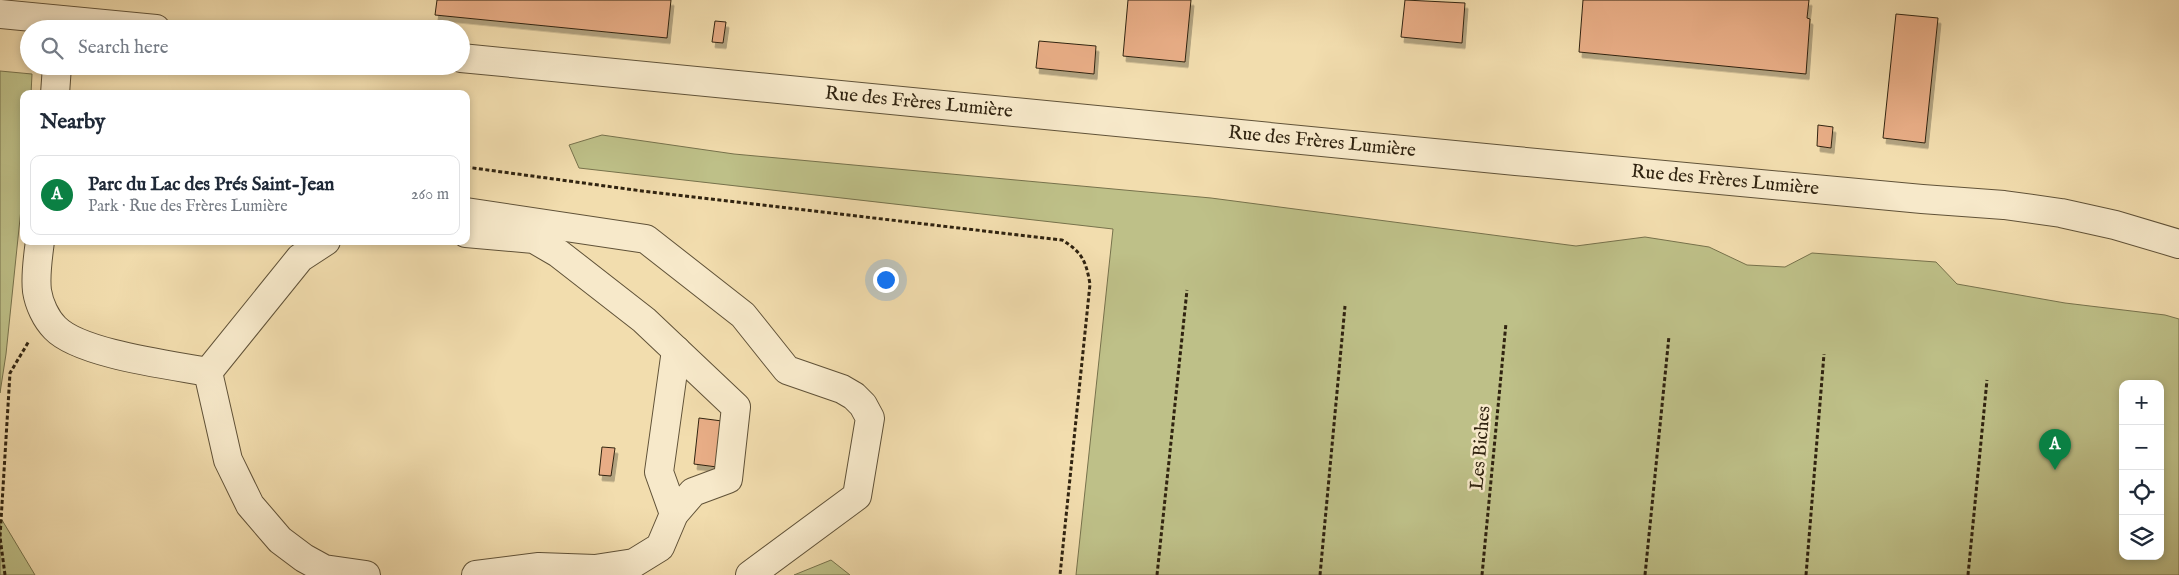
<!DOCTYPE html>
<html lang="en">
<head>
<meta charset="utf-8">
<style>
  :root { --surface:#fff; --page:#f2f2f3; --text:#1f2937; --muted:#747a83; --line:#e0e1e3; --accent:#0b8043 }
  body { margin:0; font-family:"IM FELL English",serif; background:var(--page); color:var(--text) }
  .controls { position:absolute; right:15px; bottom:15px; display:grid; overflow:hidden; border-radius:10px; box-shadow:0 2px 8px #0003 }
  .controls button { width:45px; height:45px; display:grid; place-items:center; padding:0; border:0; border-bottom:1px solid var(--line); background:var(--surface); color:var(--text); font:25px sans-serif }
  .you { position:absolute; left:885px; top:279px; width:18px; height:18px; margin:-12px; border:4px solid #fff; border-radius:50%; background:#1a73e8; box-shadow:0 0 0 8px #1a73e833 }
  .badge { display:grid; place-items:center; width:32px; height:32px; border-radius:50%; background:var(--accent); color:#fff; font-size:16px; font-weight:700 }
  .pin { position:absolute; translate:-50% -41px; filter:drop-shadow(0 1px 2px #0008) }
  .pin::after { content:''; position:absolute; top:26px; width:18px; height:15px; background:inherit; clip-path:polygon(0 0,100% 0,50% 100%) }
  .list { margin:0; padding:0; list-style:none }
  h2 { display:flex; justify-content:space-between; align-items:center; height:65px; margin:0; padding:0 20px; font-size:21px }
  h2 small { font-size:16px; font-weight:400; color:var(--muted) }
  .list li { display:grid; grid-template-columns:32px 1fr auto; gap:15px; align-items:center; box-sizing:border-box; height:80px; margin:0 10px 10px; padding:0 10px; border:1px solid var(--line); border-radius:10px }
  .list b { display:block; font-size:19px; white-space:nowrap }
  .list p { margin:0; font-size:16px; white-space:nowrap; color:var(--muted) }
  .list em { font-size:16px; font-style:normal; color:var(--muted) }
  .icon { flex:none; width:28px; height:28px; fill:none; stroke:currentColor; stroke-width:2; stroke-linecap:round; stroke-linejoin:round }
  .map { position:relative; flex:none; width:2179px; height:575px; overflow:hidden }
  .search { position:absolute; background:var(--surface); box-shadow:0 2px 8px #0003; left:20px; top:20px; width:450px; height:55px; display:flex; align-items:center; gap:12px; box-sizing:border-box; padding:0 18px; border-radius:28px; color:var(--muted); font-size:19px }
  .panel { position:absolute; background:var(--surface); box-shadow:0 2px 8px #0003; left:20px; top:90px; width:450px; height:155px; border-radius:10px }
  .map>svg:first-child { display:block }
  .green { fill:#bec088; stroke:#77724c; fill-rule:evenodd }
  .building { fill:#e8ad86; stroke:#302310; filter:url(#shadow) }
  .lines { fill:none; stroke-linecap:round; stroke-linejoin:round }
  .minor-casing { stroke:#605238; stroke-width:30 }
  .path { stroke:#302310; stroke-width:3; stroke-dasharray:4 2.5; stroke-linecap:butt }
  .minor { stroke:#f7e9ca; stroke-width:28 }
  .labels { text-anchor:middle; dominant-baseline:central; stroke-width:5; stroke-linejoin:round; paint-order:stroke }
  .street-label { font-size:19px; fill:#302310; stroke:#f7e9ca }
</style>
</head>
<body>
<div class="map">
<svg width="2179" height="575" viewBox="0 0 2179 575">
  <defs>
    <filter id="shadow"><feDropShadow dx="3" dy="5.5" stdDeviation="0" flood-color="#0004"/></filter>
  </defs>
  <rect width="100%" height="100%" fill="#f2ddae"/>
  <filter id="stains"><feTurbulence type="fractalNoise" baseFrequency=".004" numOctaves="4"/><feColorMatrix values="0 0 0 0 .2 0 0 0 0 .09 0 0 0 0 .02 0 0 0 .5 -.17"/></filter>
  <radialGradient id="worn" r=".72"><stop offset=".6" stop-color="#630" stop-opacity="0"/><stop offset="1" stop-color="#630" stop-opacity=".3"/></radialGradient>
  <!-- green -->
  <g class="green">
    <polygon points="0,71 32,74 31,94 24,94 24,180 6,354 0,393"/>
    <path d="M602 135 734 154 1211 198 1576 246 1645 237 1709 247 1747 265 1785 267 1812 253 1936 262 1957 284 2065 303 2165 315 2179 319V575H1076L1113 229 579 168 569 145ZM2123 384H2160V556H2123Z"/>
    <polygon points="0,520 2,520 35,575 0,575"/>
    <polygon points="831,560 850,575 794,575"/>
  </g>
  <!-- building -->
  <g class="building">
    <polygon points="437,0 671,0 667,38 435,15"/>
    <polygon points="1128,0 1191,0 1185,62 1123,56"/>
    <polygon points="1405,0 1465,3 1462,43 1401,37"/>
    <polygon points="1583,0 1809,0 1807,18 1810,19 1806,74 1579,52"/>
    <polygon points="1896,14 1938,18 1925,143 1883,138"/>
    <polygon points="715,21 726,22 723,43 712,42"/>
    <polygon points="1039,41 1096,46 1094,74 1036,68"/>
    <polygon points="1818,125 1833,127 1831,148 1817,146"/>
    <polygon points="699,418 722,421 717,467 694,464"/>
    <polygon points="602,447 615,448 611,476 599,475"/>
  </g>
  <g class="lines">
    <defs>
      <g id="minor">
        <polyline points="0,14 156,29"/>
        <path id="s1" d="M461 58 1516 161 1922 199 2004 205 2061 213 2115 225 2179 244"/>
        <polyline points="55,94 57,66"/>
        <polyline points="466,212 646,239 743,315 787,370 842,389 854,396 863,405 870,418 857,496 750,575"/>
        <polyline points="466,233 534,239 558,253 644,320 736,407 728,479 693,492 674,514 660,547 634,563 595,569 539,567 476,575"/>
        <path d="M40 241C38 257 35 275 37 291 39 304 46 319 55 328 80 354 171 365 208 372"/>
        <polyline points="208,372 228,460 250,505 280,540 304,558 324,569 366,575"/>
        <polyline points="208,372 300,258 326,241"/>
        <polyline points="674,514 659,472 676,350"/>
      </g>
    </defs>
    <!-- minor casing -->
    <use href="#minor" class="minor-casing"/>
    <!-- path -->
    <g class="path">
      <path d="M466 167 642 191 1062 240C1082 252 1086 261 1090 284L1060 575"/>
      <polyline points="5,575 0,537 10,373 29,341"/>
      <polyline points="1157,575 1187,290"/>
      <polyline points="1320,575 1345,306"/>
      <polyline points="1482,575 1506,323"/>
      <polyline points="1645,575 1669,336"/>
      <polyline points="1806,575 1824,354"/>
      <polyline points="1968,575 1987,380"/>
    </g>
    <!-- minor -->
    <use href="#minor" class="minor"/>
  </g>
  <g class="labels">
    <!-- street labels -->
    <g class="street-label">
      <text stroke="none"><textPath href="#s1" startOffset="460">Rue des Frères Lumière</textPath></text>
      <text stroke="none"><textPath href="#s1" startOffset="865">Rue des Frères Lumière</textPath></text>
      <text stroke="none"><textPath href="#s1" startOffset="1270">Rue des Frères Lumière</textPath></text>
      <text transform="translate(1481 448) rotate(-85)">Les Biches</text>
    </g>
  </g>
  <rect width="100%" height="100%" filter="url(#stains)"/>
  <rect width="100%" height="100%" fill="url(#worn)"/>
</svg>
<div class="controls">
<button>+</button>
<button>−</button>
<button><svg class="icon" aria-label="locate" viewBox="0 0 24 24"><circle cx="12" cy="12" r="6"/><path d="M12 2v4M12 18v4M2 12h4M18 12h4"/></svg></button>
<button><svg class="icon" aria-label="layers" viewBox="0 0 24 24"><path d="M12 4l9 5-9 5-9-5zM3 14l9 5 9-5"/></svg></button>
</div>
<div class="you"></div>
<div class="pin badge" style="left:2055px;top:470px">A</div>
<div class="search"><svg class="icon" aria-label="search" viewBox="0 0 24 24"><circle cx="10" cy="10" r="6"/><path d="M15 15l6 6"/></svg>Search here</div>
<section class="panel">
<h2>Nearby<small></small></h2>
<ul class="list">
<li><span class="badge">A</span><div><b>Parc du Lac des Prés Saint-Jean</b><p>Park · Rue des Frères Lumière</p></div><em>260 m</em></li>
</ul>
</section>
</div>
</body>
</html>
